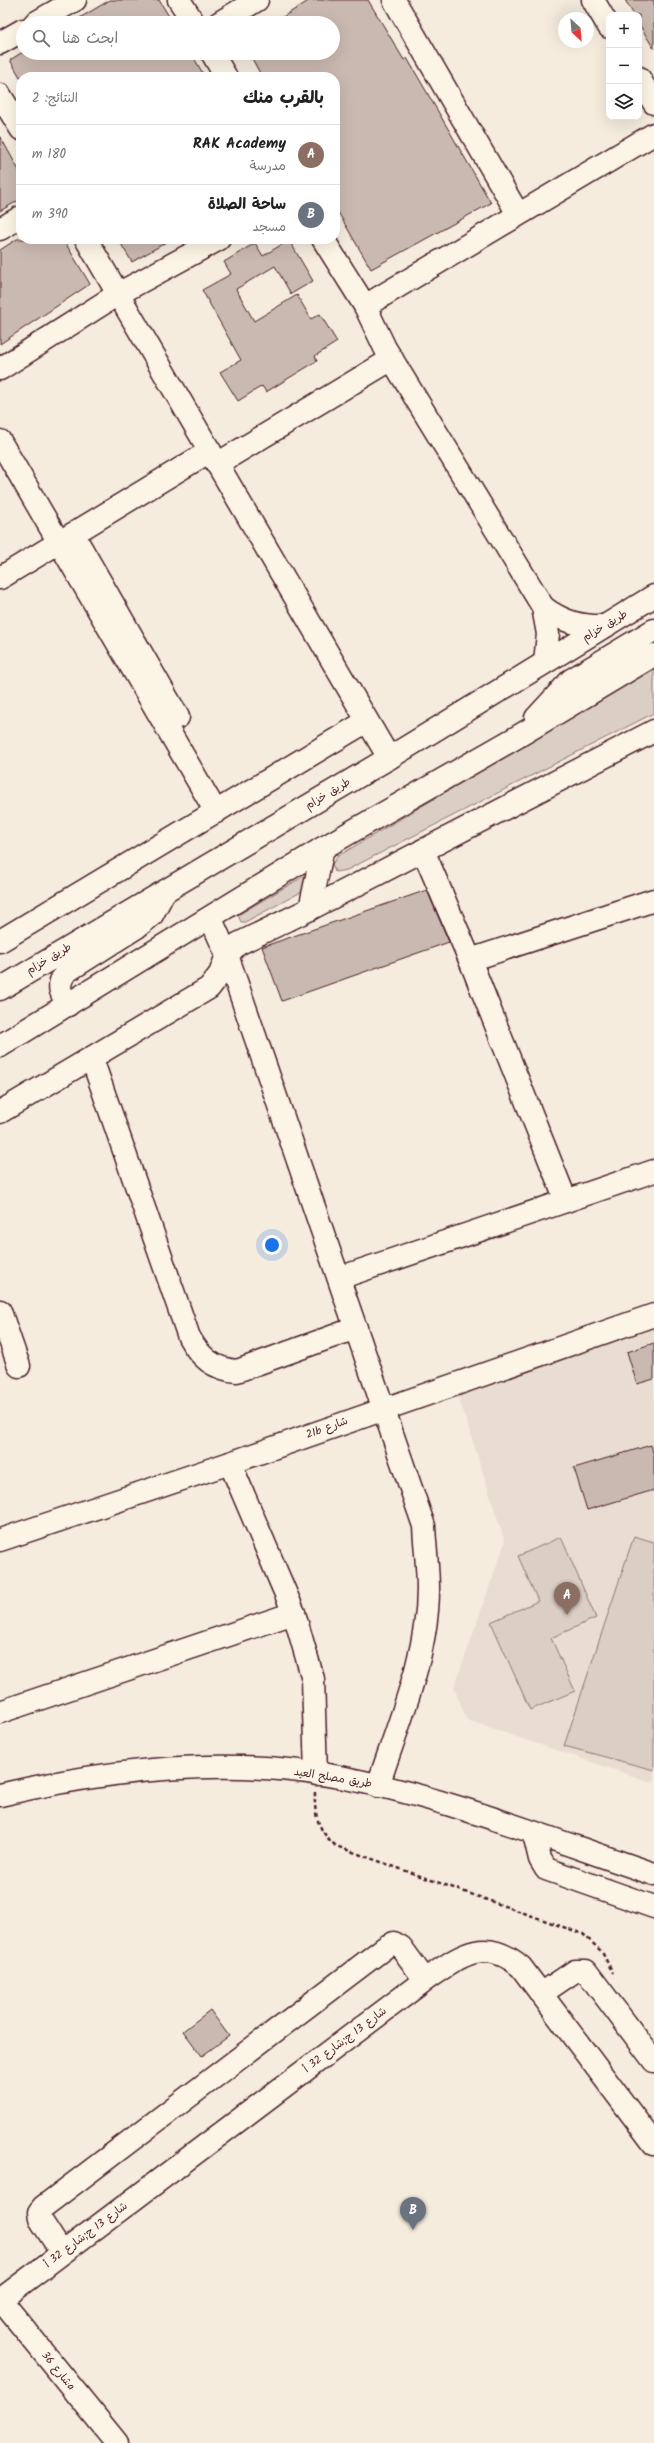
<!DOCTYPE html>
<html lang="ar">
<head>
<meta charset="utf-8">
<style>
  :root { --surface:#fff; --page:#f6f6f6; --text:#222; --muted:#767676; --line:#e0e0e0; --accent:#ea580c }
  body { margin:0; font-family:Kalam,"Playpen Sans Arabic",sans-serif; background:var(--page); color:var(--text); direction:rtl }
  .controls { position:absolute; right:12px; top:12px; display:grid; overflow:hidden; border-radius:8px; box-shadow:0 4px 16px #0002 }
  .controls button { width:36px; height:36px; display:grid; place-items:center; padding:0; border:0; border-bottom:1px solid var(--line); background:var(--surface); color:var(--text); font:20px sans-serif }
  .compass { position:absolute; left:558px; top:12px; width:36px; height:36px; border-radius:50%; background:var(--surface); box-shadow:0 4px 16px #0002; rotate:154deg }
  .you { position:absolute; left:272px; top:1245px; width:14px; height:14px; margin:-10px; border:3px solid #fff; border-radius:50%; background:#1a73e8; box-shadow:0 0 0 6px #1a73e833 }
  .badge { display:grid; place-items:center; width:26px; height:26px; border-radius:50%; background:var(--accent); color:#fff; font-size:13px; font-weight:700 }
  .pin { position:absolute; translate:-50% -33px; filter:drop-shadow(0 1px 2px #0008) }
  .pin::after { content:''; position:absolute; top:21px; width:14px; height:12px; background:inherit; clip-path:polygon(0 0,100% 0,50% 100%) }
  .list { margin:0; padding:0; list-style:none }
  h2 { display:flex; justify-content:space-between; align-items:center; height:52px; margin:0; padding:0 16px; font-size:17px }
  h2 small { font-size:13px; font-weight:400; color:var(--muted) }
  .list li { display:grid; grid-template-columns:26px 1fr auto; gap:12px; align-items:center; box-sizing:border-box; height:60px; padding:0 16px; border-top:1px solid var(--line) }
  .list b { display:block; font-size:15px; white-space:nowrap }
  .list p { margin:0; font-size:13px; white-space:nowrap; color:var(--muted) }
  .list em { font-size:13px; font-style:normal; color:var(--muted) }
  .icon { flex:none; width:22px; height:22px; fill:none; stroke:currentColor; stroke-width:2; stroke-linecap:round; stroke-linejoin:round }
  .map { position:relative; flex:none; width:654px; height:2443px; overflow:hidden; direction:ltr }
  .search { position:absolute; background:var(--surface); box-shadow:0 4px 16px #0002; left:16px; top:16px; width:324px; height:44px; display:flex; align-items:center; gap:10px; box-sizing:border-box; padding:0 14px; border-radius:22px; color:var(--muted); font-size:15px }
  .panel { position:absolute; background:var(--surface); box-shadow:0 4px 16px #0002; left:16px; top:72px; width:324px; height:172px; border-radius:16px; direction:rtl }
  .map>svg:first-child { display:block }
  .built { fill:#e8ddd0 }
  .green { fill:#dbcec4; stroke:#927678 }
  .building { fill:#cab9b1; stroke:#4a1f2b }
  .lines { fill:none; stroke-linecap:round; stroke-linejoin:round }
  .minor-casing { stroke:#4a1f2b; stroke-width:25 }
  .major-casing { stroke:#4a1f2b; stroke-width:25 }
  .path { stroke:#4a1f2b; stroke-width:2.5; stroke-dasharray:4 3; stroke-linecap:butt }
  .minor { stroke:#fcf5e5; stroke-width:22 }
  .major { stroke:#fcf5e5; stroke-width:22 }
  .labels { text-anchor:middle; dominant-baseline:central; stroke-width:3.5; stroke-linejoin:round; paint-order:stroke }
  .street-label { font-size:11px; fill:#4a1f2b; stroke:#fcf5e5 }
</style>
</head>
<body>
<div class="map">
<svg width="654" height="2443" viewBox="0 0 654 2443">
  <rect width="100%" height="100%" fill="#f5ecde"/>
  <filter id="ink" filterUnits="userSpaceOnUse"><feTurbulence type="fractalNoise" baseFrequency=".025" numOctaves="2"/><feDisplacementMap in="SourceGraphic" scale="8" xChannelSelector="R" yChannelSelector="G"/><feConvolveMatrix kernelMatrix="1 2 1 2 8 2 1 2 1" color-interpolation-filters="sRGB"/></filter>
  <g filter="url(#ink)">
    <!-- built -->
    <polygon class="built" points="654,1328 654,1783 467,1720 454,1688 505,1542 458,1395"/>
    <!-- green -->
    <g class="green">
      <polygon points="654,668 654,713 347,870 335,872 332,864 338,856"/>
      <polygon points="311,872 305,890 245,922 241,922 238,915"/>
      <polygon points="634,1536 654,1542 654,1770 564,1746"/>
      <polygon points="561,1537 596,1618 551,1638 575,1691 530,1710 491,1622 538,1601 518,1556"/>
    </g>
    <!-- building -->
    <g class="building">
      <polygon points="110,0 159,0 173,23 71,23"/>
      <polygon points="310,0 368,0 404,60 407,58 491,203 371,269 335,207 335,77 262,77 249,53 333,53 333,23 273,23"/>
      <polygon points="625,0 654,0 654,49 639,24 639,15 634,15"/>
      <polygon points="21,53 191,53 205,77 20,77 10,60"/>
      <polygon points="0,136 21,174 21,199 0,211"/>
      <polygon points="17,239 63,239 90,284 0,344 0,250"/>
      <polygon points="118,239 172,239 132,262"/>
      <polygon points="289,240 313,281 291,294 275,266 236,289 254,321 297,295 311,319 320,314 337,342 315,356 317,361 266,392 262,386 238,401 220,372 241,360 202,290 231,274 224,262 255,243 263,256"/>
      <polygon points="427,890 449,942 282,1001 262,947"/>
      <polygon points="654,1343 654,1379 637,1384 627,1352"/>
      <polygon points="651,1445 654,1456 654,1490 587,1510 574,1468"/>
      <polygon points="210,2010 229,2036 202,2056 183,2031"/>
    </g>
    <g class="lines">
      <defs>
        <g id="minor">
          <polyline points="179,0 194,23"/>
          <polyline points="394,0 518,214"/>
          <polyline points="593,0 609,27"/>
          <polyline points="35,23 75,0"/>
          <polyline points="219,23 257,0"/>
          <polyline points="0,43 23,30"/>
          <polyline points="212,53 226,77"/>
          <polyline points="639,78 654,103"/>
          <polyline points="0,95 21,129"/>
          <polyline points="0,229 21,217"/>
          <polyline points="86,239 389,758"/>
          <polyline points="323,239 365,306 385,348 543,607 548,634 545,662"/>
          <polyline points="365,306 654,134"/>
          <polyline points="0,369 118,294 219,239"/>
          <polyline points="0,441 216,812"/>
          <polyline points="217,464 392,359"/>
          <polyline points="73,534 178,717"/>
          <polyline points="0,578 210,451"/>
          <path d="M543 607C563 622 581 627 606 626"/>
          <polyline points="423,850 470,960 566,1201"/>
          <polyline points="310,909 323,848"/>
          <path d="M211 919 227 955 424 1526C425 1547 428 1568 428 1589 428 1656 398 1723 378 1786"/>
          <polyline points="0,941 367,721"/>
          <polyline points="470,960 654,900"/>
          <path d="M92 1059 189 1337C200 1357 213 1369 237 1371L356 1328"/>
          <polyline points="0,1112 209,988 220,974 227,955 238,944 310,909 654,731"/>
          <polyline points="339,1278 654,1171"/>
          <polyline points="0,1311 19,1366"/>
          <polyline points="230,1463 294,1613 313,1679 316,1774"/>
          <polyline points="0,1540 230,1463 654,1315"/>
          <polyline points="0,1712 294,1613"/>
          <path d="M0 1795C111 1769 232 1756 345 1778 450 1799 553 1840 654 1874"/>
          <polyline points="534,1834 540,1859 546,1869 654,1907"/>
          <polyline points="541,1994 575,1971 586,1971 654,2061"/>
          <polyline points="62,2253 40,2219 39,2212 43,2207 387,1946 394,1943 401,1947 425,1980"/>
          <polyline points="0,2299 117,2443"/>
          <path d="M0 2300 425 1980C459 1957 484 1935 521 1967L654 2144"/>
        </g>
        <g id="major">
          <polyline points="536,718 571,680 654,630"/>
          <polyline points="0,989 389,758 654,596"/>
          <path d="M68 1005C60 992 56 985 66 972L137 927 152 915 163 894"/>
          <polyline points="0,1046 323,848 517,737 654,655"/>
        </g>
      </defs>
      <!-- minor casing -->
      <use href="#minor" class="minor-casing"/>
      <!-- major casing -->
      <use href="#major" class="major-casing"/>
      <!-- path -->
      <path class="path" d="M315 1792C314 1815 318 1831 336 1846L583 1934 602 1952 613 1973"/>
      <!-- minor -->
      <use href="#minor" class="minor"/>
      <!-- major -->
      <use href="#major" class="major"/>
    </g>
  </g>
  <g class="labels">
    <!-- street labels -->
    <g class="street-label">
      <text transform="translate(605 626) rotate(-31)">طريق خزام</text>
      <text transform="translate(328 794) rotate(-31)">طريق خزام</text>
      <text transform="translate(49 959) rotate(-31)">طريق خزام</text>
      <text transform="translate(327 1428) rotate(-20)">21b شارع</text>
      <text transform="translate(333 1778) rotate(9)">طريق مصلح العيد</text>
      <text transform="translate(345 2040) rotate(-37)">شارع 13 ج;شارع 32 أ</text>
      <text transform="translate(86 2235) rotate(-37)">شارع 13 ج;شارع 32 أ</text>
      <text transform="translate(58 2371) rotate(51)">شارع 36a</text>
    </g>
  </g>
</svg>
<div class="controls">
<button>+</button>
<button>−</button>
<button><svg class="icon" aria-label="layers" viewBox="0 0 24 24"><path d="M12 4l9 5-9 5-9-5zM3 14l9 5 9-5"/></svg></button>
</div>
<svg class="compass" viewBox="-18 -18 36 36"><path d="M0-13l5 13h-10z" fill="#e53935"/><path d="M0 13l5-13h-10z" fill="#767676"/></svg>
<div class="you"></div>
<div class="pin badge" style="left:567px;top:1615px;background:#8d6e63">A</div>
<div class="pin badge" style="left:413px;top:2230px;background:#6b7280">B</div>
<div class="search"><svg class="icon" aria-label="search" viewBox="0 0 24 24"><circle cx="10" cy="10" r="6"/><path d="M15 15l6 6"/></svg>ابحث هنا</div>
<section class="panel">
<h2>بالقرب منك<small>النتائج: 2</small></h2>
<ul class="list">
<li><span class="badge" style="background:#8d6e63">A</span><div><b>RAK Academy</b><p>مدرسة</p></div><em>180 m</em></li>
<li><span class="badge" style="background:#6b7280">B</span><div><b>ساحة الصلاة</b><p>مسجد</p></div><em>390 m</em></li>
</ul>
</section>
</div>
</body>
</html>
